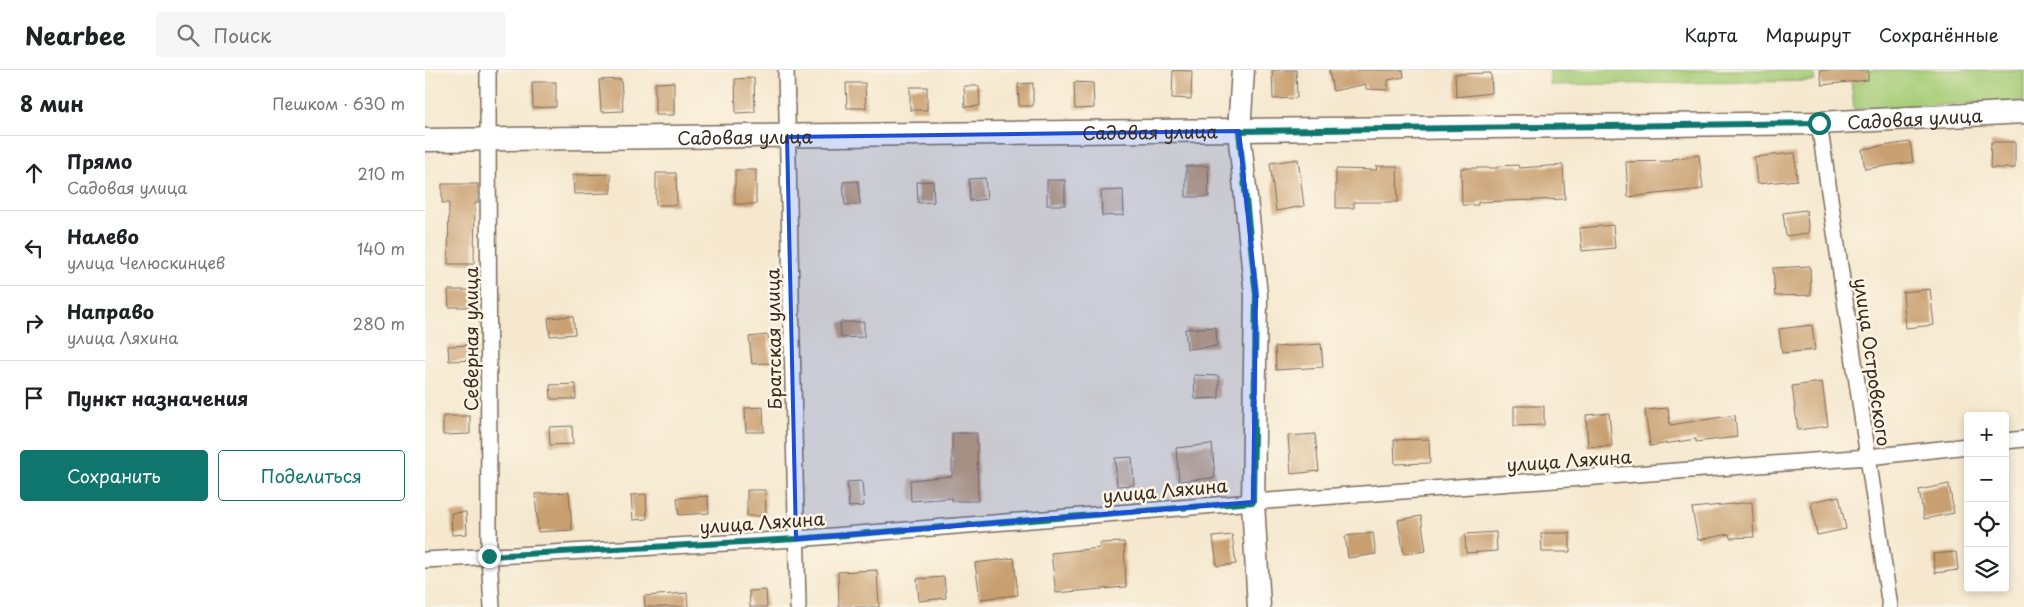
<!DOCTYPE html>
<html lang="ru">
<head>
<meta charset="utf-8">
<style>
  :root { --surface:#fff; --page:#f6f6f6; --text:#202124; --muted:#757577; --line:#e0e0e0; --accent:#0f766e }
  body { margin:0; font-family:"Playpen Sans",sans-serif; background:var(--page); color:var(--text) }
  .controls { position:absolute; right:15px; bottom:15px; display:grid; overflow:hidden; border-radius:5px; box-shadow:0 2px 8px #0003 }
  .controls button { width:45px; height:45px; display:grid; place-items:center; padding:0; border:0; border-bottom:1px solid var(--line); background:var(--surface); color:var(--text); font:25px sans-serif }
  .stop { position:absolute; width:15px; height:15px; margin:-11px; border:4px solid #0f766e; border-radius:50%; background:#fff }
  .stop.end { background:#0f766e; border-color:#fff; box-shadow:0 1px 5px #0008 }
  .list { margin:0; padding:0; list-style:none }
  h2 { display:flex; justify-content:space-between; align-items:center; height:65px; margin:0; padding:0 20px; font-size:21px }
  h2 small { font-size:16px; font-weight:400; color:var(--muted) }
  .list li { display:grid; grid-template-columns:32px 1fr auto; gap:15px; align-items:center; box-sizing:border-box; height:75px; padding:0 20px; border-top:1px solid var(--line) }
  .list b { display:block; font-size:19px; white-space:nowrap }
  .list p { margin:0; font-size:16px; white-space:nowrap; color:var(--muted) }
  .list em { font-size:16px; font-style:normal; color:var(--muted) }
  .actions { display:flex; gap:10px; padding:15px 20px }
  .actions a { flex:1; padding:11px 0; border:1px solid var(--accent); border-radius:5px; text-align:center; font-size:18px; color:var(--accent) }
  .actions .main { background:var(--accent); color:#fff }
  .icon { flex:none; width:28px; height:28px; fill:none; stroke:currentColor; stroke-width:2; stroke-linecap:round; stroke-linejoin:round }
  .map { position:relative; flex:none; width:1599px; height:537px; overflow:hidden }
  header { display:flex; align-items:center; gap:30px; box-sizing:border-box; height:70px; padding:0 25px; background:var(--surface); border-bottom:1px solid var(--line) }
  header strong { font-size:24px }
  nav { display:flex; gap:28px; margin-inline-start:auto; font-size:18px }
  .search { width:350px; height:45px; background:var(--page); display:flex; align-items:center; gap:12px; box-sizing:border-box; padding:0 18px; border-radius:5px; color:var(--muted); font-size:19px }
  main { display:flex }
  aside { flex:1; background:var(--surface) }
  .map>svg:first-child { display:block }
  .green { fill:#a6cd78; stroke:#707c4b }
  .building { fill:#c89f70 }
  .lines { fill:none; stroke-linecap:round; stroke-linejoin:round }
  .street-casing { stroke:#7c6c5c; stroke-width:18 }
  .secondary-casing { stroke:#7c6c5c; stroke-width:25 }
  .street { stroke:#fff; stroke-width:15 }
  .secondary { stroke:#fff; stroke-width:22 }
  .route { stroke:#0f766e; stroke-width:6 }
  .marked { fill:#1d4ed8; fill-opacity:0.2; stroke:#1d4ed8; stroke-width:4; stroke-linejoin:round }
  .labels { text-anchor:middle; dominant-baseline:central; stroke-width:5; stroke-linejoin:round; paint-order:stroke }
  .street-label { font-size:18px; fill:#3b2a1e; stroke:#fcf5e5 }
</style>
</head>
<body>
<header>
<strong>Nearbee</strong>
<div class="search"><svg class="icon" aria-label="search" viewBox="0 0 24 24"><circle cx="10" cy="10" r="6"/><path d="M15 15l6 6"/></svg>Поиск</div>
<nav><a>Карта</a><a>Маршрут</a><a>Сохранённые</a></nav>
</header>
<main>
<aside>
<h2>8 мин<small>Пешком · 630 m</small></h2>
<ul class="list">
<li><svg class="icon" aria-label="ahead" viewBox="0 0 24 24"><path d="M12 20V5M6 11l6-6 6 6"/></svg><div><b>Прямо</b><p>Садовая улица</p></div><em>210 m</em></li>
<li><svg class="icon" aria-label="left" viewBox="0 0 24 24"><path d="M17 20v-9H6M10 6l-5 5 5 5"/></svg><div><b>Налево</b><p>улица Челюскинцев</p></div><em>140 m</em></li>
<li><svg class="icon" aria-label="right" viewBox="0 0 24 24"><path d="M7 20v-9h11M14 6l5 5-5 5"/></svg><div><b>Направо</b><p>улица Ляхина</p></div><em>280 m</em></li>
<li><svg class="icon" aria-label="arrive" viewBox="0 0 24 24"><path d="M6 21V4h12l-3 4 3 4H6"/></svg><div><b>Пункт назначения</b></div></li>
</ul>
<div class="actions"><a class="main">Сохранить</a><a>Поделиться</a></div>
</aside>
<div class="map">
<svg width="1599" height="537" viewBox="0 0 1599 537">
  <rect width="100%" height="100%" fill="#fcf5e5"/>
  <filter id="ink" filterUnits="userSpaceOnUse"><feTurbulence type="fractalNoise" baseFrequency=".02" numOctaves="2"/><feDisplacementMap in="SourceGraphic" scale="10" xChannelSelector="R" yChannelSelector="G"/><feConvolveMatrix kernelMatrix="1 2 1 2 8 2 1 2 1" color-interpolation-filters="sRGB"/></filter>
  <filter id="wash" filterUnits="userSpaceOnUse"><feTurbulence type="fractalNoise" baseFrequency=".0096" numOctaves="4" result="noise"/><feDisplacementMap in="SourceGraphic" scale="20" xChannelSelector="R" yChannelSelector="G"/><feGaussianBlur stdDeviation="1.12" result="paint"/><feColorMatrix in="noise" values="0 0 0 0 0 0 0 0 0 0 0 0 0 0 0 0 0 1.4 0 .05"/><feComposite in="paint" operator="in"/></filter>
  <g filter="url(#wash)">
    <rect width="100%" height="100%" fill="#f5e8cf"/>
    <!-- green -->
    <g class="green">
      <polygon points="1125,0 1388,0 1390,11 1125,15"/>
      <polygon points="1425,0 1599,0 1599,31 1429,39"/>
    </g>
    <g id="blocks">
      <!-- building -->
      <g class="building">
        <polygon points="748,0 767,1 766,29 747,28"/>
        <polygon points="847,0 871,0 872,28 848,29"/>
        <polygon points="904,0 978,0 979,7 963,10 963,20 941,19 941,14 908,21"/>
        <polygon points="1395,0 1443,0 1443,10 1397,15"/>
        <polygon points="1066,3 1067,23 1031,27 1030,4"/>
        <polygon points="329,8 330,42 311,43 310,9"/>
        <polygon points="196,9 198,41 176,42 174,10"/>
        <polygon points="107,12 131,12 131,37 108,38"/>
        <polygon points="249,12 249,45 230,45 230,13"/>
        <polygon points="649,12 668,13 669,38 650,39"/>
        <polygon points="421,13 440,13 441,38 422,38"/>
        <polygon points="608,13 608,36 594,36 593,14"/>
        <polygon points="539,16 554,16 555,36 540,37"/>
        <rect x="485" y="17" width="17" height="23"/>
        <polygon points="1485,72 1488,92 1440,99 1437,79"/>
        <polygon points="1566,72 1590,72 1590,98 1565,98"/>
        <polygon points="1370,83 1372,110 1332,114 1329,87"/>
        <polygon points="1274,85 1278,119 1203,127 1201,92 1248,91 1247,89"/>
        <polygon points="873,89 879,136 851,141 845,93"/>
        <polygon points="1093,95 1094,98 1138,95 1140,129 1053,132 1053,135 1037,135 1036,98 1073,98 1073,96"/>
        <polygon points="761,96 783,96 784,127 761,127"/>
        <polygon points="951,96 972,96 973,132 929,132 929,138 911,138 911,99 952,100"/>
        <rect x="310" y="100" width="21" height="34"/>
        <polygon points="231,103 251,103 252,135 231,135"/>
        <polygon points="186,104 186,123 149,124 148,105"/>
        <polygon points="560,108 562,129 545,131 544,109"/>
        <rect x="622" y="110" width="18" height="25"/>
        <polygon points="433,111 435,135 420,135 418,112"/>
        <polygon points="508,111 509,132 493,133 492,112"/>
        <polygon points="17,114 53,114 53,133 50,133 49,194 23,194 24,133 17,133"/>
        <polygon points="698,120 699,145 677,146 676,121"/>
        <polygon points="1381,140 1384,163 1361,166 1358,143"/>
        <polygon points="1188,155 1190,178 1157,181 1155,158"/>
        <polygon points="1385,196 1386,225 1350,226 1348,198"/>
        <polygon points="1505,219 1509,255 1481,258 1478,222"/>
        <polygon points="23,220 48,220 49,237 24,237"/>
        <polygon points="148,246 150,264 125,266 123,248"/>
        <polygon points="415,252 439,252 439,267 416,268"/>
        <polygon points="1387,255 1390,280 1357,283 1354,259"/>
        <polygon points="791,257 792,276 762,279 760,259"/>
        <polygon points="343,265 346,293 327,294 324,267"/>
        <polygon points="896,274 898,297 851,300 850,277"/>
        <polygon points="51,275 51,290 24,291 23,276"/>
        <polygon points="769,305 794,306 794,328 770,329"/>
        <polygon points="1397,312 1403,356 1373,360 1367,316"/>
        <polygon points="151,314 151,329 126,329 125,315"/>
        <polygon points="1089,336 1119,336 1119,355 1089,356"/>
        <polygon points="338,337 339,362 321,362 320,338"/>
        <polygon points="1243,338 1245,355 1310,345 1312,367 1271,372 1271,369 1225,376 1220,340"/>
        <polygon points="1184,343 1187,376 1163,377 1161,345"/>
        <polygon points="18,346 45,346 45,364 18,365"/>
        <polygon points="147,356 148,374 125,375 124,357"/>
        <polygon points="527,363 552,363 553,431 527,431 527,428 486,431 485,410 527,406"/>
        <polygon points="890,364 894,401 866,404 863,366"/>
        <polygon points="1004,369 1005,393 970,394 969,370"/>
        <polygon points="787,374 790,408 754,411 751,378"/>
        <polygon points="707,387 709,415 692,416 690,388"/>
        <polygon points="437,411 439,436 424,437 422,412"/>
        <polygon points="1524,414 1529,443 1499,449 1494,420"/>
        <polygon points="322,420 340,420 341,446 322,446"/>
        <polygon points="144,422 147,460 113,462 110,424"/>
        <polygon points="221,424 222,449 208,450 206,425"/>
        <polygon points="283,426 284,443 254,445 252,428"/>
        <polygon points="1414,426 1421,459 1392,465 1386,432"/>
        <polygon points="1327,432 1329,467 1305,468 1304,464 1273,470 1267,438"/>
        <polygon points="41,442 42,464 27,465 26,443"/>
        <polygon points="996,446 1001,481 979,484 973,450"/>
        <polygon points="1071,462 1072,481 1041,483 1040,464"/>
        <polygon points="948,463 951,484 923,488 920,466"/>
        <polygon points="1116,463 1145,463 1145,482 1117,482"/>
        <polygon points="807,465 811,494 792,496 788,467"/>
        <polygon points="699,472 701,517 631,523 626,483 675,478 675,473"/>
        <polygon points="1531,482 1533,500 1510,503 1508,484"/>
        <polygon points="589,488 593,525 555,529 550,493"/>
        <polygon points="452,500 454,537 414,537 413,502"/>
        <polygon points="519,507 521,528 494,531 492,509"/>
        <polygon points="341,520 342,537 325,537 324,521"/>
        <polygon points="262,523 263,537 220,537 219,526"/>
      </g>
    </g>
  </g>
  <g filter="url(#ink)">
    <use href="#blocks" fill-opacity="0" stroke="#7c6c5c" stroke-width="1"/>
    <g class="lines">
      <defs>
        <g id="street">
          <polyline points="63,0 64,486 67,537"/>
          <polyline points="361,0 373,537"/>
          <polyline points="1394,53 1465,537"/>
          <polyline points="1580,371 1599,369"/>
          <polyline points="0,490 371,469 828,432 1443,387 1543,376"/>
        </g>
        <g id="secondary">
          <polyline points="818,0 814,61 831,225 828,432 834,537"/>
          <path id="s1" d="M0 70 1394 53 1599 42"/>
        </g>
      </defs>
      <!-- street casing -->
      <use href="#street" class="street-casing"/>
      <!-- secondary casing -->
      <use href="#secondary" class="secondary-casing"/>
      <!-- street -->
      <use href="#street" class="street"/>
      <!-- secondary -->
      <use href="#secondary" class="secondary"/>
    </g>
  </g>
  <g class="lines" filter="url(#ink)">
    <!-- route -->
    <polyline class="route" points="64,486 371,469 828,432 831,225 814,61 1394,53"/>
  </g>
  <!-- marked area -->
  <path class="marked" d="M814 61 831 225 828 432 371 469 362 67Z"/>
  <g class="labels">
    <!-- street labels -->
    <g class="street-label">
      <text stroke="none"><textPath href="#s1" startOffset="1490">Садовая улица</textPath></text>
      <text stroke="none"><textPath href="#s1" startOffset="725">Садовая улица</textPath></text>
      <text stroke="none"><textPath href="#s1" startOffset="320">Садовая улица</textPath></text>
      <text transform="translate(45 269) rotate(-90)">Северная улица</text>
      <text transform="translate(348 269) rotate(-91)">Братская улица</text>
      <text transform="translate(1448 292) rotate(82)">улица Островского</text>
      <text transform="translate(1144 390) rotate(-4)">улица Ляхина</text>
      <text transform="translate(740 420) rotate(-5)">улица Ляхина</text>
      <text transform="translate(337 452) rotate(-4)">улица Ляхина</text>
    </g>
  </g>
</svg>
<div class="controls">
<button>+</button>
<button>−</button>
<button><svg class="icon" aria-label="locate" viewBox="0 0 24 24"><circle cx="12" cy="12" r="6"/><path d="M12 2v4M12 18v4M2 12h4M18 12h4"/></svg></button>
<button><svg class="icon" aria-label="layers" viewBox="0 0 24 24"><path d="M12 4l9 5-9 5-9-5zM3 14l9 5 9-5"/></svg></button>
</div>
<div class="stop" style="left:1394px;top:53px"></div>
<div class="stop end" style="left:64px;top:486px"></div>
</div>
</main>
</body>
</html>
